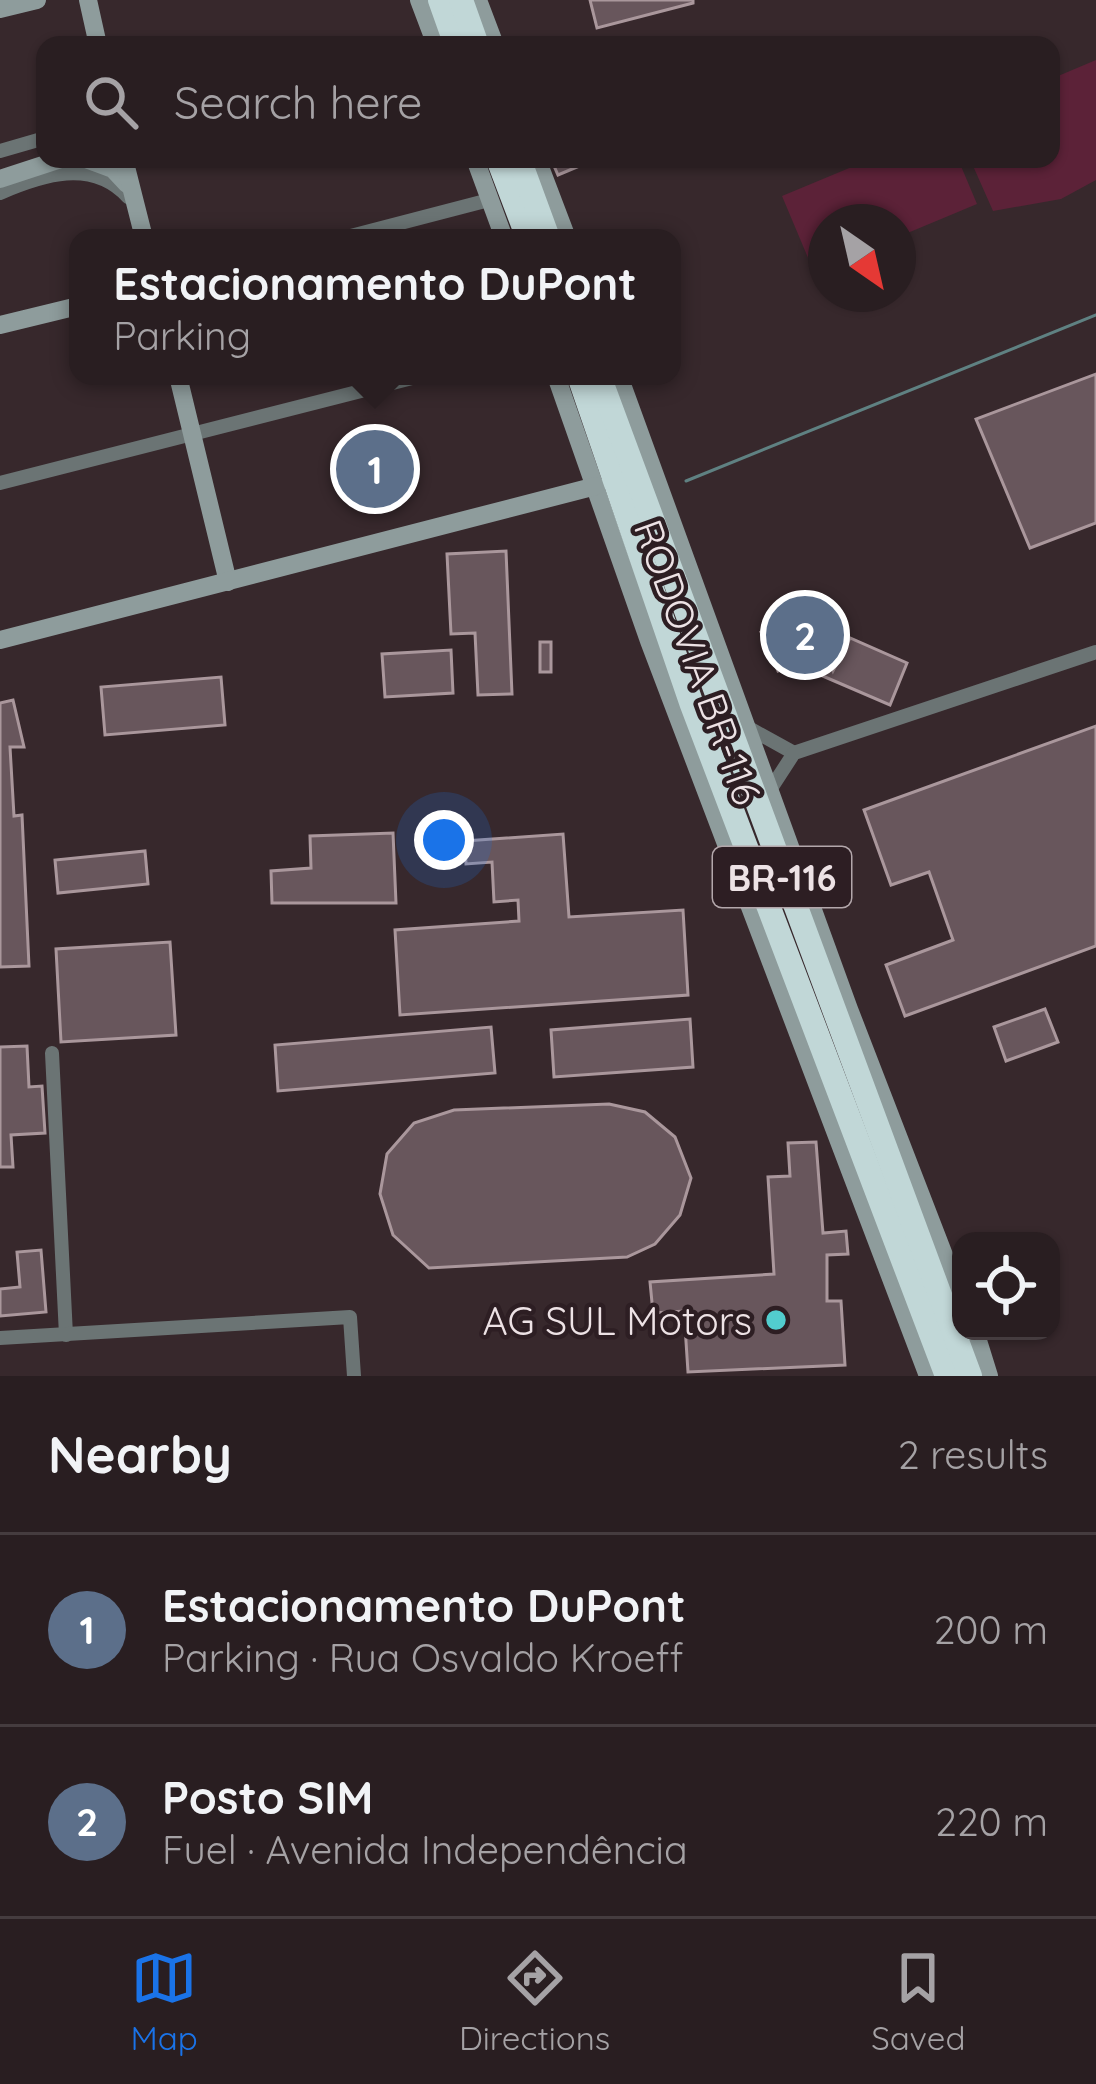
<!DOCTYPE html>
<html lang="en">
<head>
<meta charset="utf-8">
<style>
  :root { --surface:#291e21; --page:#352b2e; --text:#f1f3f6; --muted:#a5a2a5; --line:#453c3f; --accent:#1a73e8 }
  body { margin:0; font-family:Quicksand,sans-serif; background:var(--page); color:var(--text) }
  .controls { position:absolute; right:36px; bottom:36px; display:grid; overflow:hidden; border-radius:24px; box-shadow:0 3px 9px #0004 }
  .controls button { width:108px; height:108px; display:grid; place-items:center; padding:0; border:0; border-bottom:3px solid var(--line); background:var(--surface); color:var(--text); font:60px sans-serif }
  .compass { position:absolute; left:808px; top:204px; width:108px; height:108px; border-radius:50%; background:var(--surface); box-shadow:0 3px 9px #0004; rotate:146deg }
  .you { position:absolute; left:444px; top:840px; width:42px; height:42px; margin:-30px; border:9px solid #fff; border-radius:50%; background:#1a73e8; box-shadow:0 0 0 18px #1a73e833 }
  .badge { display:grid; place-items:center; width:78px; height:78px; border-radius:50%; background:var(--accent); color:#fff; font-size:39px; font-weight:700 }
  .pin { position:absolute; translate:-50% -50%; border:6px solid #fff; box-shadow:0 3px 12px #0006 }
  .popup { position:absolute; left:69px; top:229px; width:612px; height:156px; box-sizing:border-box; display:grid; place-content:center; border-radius:24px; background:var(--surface); filter:drop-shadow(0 3px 9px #0005); font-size:39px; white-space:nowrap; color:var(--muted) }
  .popup b { font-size:45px; color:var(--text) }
  .popup::after { content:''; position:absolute; left:50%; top:100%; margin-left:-24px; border:24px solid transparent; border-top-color:var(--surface) }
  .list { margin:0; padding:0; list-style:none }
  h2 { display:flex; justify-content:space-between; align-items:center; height:156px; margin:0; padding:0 48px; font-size:51px }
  h2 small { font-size:39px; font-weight:400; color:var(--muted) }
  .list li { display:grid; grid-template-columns:78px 1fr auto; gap:36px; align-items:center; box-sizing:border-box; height:192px; padding:0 48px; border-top:3px solid var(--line) }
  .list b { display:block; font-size:45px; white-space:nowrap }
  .list p { margin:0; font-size:39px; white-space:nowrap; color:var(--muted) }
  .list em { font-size:39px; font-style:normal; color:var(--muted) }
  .icon { flex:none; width:66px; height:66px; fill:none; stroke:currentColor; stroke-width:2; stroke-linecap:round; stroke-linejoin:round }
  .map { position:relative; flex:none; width:1096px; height:1376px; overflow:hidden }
  .search { position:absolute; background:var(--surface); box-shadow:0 3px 9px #0004; left:36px; right:36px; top:36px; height:132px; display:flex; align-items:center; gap:30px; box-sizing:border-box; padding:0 42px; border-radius:24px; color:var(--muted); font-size:45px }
  .sheet { height:540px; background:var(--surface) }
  nav { display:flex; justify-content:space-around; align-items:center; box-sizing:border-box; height:168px; border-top:3px solid var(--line); background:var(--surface); font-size:33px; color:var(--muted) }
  nav a { display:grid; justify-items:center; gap:6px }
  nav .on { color:var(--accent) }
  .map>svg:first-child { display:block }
  .green { fill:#5c2238 }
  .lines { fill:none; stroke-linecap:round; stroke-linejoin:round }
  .stream { stroke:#5f8182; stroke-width:3 }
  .building { fill:#68565c; stroke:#aa979c; stroke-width:3 }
  .street { stroke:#6b7474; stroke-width:14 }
  .secondary { stroke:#8e9c9c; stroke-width:18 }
  .highway { stroke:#c1d7d7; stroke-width:24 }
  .poi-dot { fill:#52cdce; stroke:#2d1e23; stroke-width:4.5 }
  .labels { text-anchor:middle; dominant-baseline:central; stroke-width:9; stroke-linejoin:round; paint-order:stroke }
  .shield { fill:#2d1e23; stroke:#b3a7ab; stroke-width:3 }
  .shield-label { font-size:36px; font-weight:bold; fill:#ede2e5 }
  .street-label { font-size:39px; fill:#ede2e5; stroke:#2d1e23 }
  .poi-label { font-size:39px; fill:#ede2e5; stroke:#2d1e23; text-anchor:end }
</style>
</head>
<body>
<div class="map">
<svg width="1096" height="1376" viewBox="0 0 1096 1376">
  <rect width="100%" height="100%" fill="#37282c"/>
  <!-- green -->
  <g class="green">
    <polygon points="1096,60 1096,180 1061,199 993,211 970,159 1051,159 1051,79"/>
    <polygon points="871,159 958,159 977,204 898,237 898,222 826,222 826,267 814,272 782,196"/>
  </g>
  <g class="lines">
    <!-- stream -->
    <polyline class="stream" points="686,481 1096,315"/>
  </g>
  <!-- building -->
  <g class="building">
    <polygon points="590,0 693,0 693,3 597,28"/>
    <polygon points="551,159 596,159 558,175"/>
    <polygon points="1096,374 1096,523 1030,548 976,419"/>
    <polygon points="506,551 512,694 478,695 475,633 451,634 447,554"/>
    <polygon points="810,613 833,671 850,638 907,663 890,705 818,674 811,658 778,671 761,632"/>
    <rect x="540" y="642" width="11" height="30"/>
    <polygon points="451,650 453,693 385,697 382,654"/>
    <polygon points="221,677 225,725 105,735 101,687"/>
    <polygon points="13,700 24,747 10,747 14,816 22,815 29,966 0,967 0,703"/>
    <polygon points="1096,726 1096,946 905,1016 886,965 953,940 929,872 891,885 864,810"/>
    <polygon points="393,833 396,903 272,903 271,871 311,868 310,836"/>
    <polygon points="563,834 569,917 683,910 688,995 400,1015 395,930 519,921 518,900 494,902 492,862 466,864 465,841"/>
    <polygon points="145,851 148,884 58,893 55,860"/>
    <polygon points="170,942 176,1035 61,1042 56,949"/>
    <polygon points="1045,1009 1058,1042 1006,1061 994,1027"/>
    <polygon points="690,1019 693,1067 554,1077 551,1030"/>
    <polygon points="491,1027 495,1073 278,1091 275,1045"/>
    <polygon points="27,1046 29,1087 42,1086 45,1133 11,1135 13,1167 0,1167 0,1047"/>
    <polygon points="609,1104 645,1112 675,1137 691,1178 680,1215 655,1244 627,1257 429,1268 393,1235 380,1194 387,1154 414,1123 454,1110"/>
    <polygon points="816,1142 823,1233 846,1231 848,1254 827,1255 827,1301 841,1301 845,1365 688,1372 684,1311 653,1313 650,1282 774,1274 768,1177 790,1176 788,1143"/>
    <polygon points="41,1250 46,1312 0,1316 0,1289 20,1287 17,1252"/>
  </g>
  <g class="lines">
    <!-- street -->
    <g class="street">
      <polyline points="0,151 45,138"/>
      <path d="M0 193C42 175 92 158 128 197"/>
      <polyline points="343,238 489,200"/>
      <polyline points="0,483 420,376"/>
      <polyline points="747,727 794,753"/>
      <polyline points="770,790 794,753 1096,652"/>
      <polyline points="52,1053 66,1335"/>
      <polyline points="0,1338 350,1317 354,1376"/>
    </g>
    <!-- secondary -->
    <g class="secondary">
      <polyline points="88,0 98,45"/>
      <polyline points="419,0 436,45"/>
      <polyline points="478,0 495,45"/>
      <polyline points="0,9 37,0"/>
      <polyline points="86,159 113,169 127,184"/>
      <polyline points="124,159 144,238"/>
      <polyline points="475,159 504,238"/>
      <polyline points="537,159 567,238"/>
      <polyline points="0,179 61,159"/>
      <polyline points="0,325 78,306"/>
      <polyline points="178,376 228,582"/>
      <polyline points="556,376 649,641 928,1376"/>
      <polyline points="619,376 849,1009 961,1299"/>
      <polyline points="0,640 596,486"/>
      <polyline points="975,1331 989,1376"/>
    </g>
    <!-- highway -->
    <g class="highway">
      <polyline points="440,0 456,45"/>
      <polyline points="461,0 477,45"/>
      <polyline points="498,159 528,238"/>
      <polyline points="519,159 548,238"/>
      <polyline points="579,376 692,705 947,1376"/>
      <polyline points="599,376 970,1376"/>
    </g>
  </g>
  <!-- markers -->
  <circle class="poi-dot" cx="776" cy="1320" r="12"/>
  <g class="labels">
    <!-- shield labels -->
    <rect class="shield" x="713" y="847" width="138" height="60" rx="9"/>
    <g class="shield-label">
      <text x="782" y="877">BR-116</text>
    </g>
    <!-- street labels -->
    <g class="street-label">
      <text transform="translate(698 662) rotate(70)">RODOVIA BR-116</text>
    </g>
    <!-- poi labels -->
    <g class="poi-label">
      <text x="752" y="1320">AG SUL Motors</text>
    </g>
  </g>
</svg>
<div class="controls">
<button><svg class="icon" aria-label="locate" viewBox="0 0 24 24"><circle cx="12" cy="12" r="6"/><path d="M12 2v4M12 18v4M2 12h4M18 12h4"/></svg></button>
</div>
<svg class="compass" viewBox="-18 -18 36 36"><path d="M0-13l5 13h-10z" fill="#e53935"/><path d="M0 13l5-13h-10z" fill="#a5a2a5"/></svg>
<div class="you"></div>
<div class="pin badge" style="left:375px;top:469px;background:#5c6f8a">1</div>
<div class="popup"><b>Estacionamento DuPont</b>Parking</div>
<div class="pin badge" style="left:805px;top:635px;background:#5c6f8a">2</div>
<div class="search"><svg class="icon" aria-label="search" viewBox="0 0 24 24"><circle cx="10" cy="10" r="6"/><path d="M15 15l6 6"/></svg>Search here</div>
</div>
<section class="sheet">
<h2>Nearby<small>2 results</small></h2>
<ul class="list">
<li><span class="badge" style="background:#5c6f8a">1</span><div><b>Estacionamento DuPont</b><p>Parking · Rua Osvaldo Kroeff</p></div><em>200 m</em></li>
<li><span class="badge" style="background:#5c6f8a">2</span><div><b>Posto SIM</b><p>Fuel · Avenida Independência</p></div><em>220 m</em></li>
</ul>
</section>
<nav>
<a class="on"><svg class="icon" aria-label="map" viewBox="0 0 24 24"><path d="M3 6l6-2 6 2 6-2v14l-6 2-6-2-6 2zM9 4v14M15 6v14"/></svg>Map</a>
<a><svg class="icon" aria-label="directions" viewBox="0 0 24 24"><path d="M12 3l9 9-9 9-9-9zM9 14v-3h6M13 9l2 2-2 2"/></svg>Directions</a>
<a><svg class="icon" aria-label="saved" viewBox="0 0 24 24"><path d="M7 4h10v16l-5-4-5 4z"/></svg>Saved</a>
</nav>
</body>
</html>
